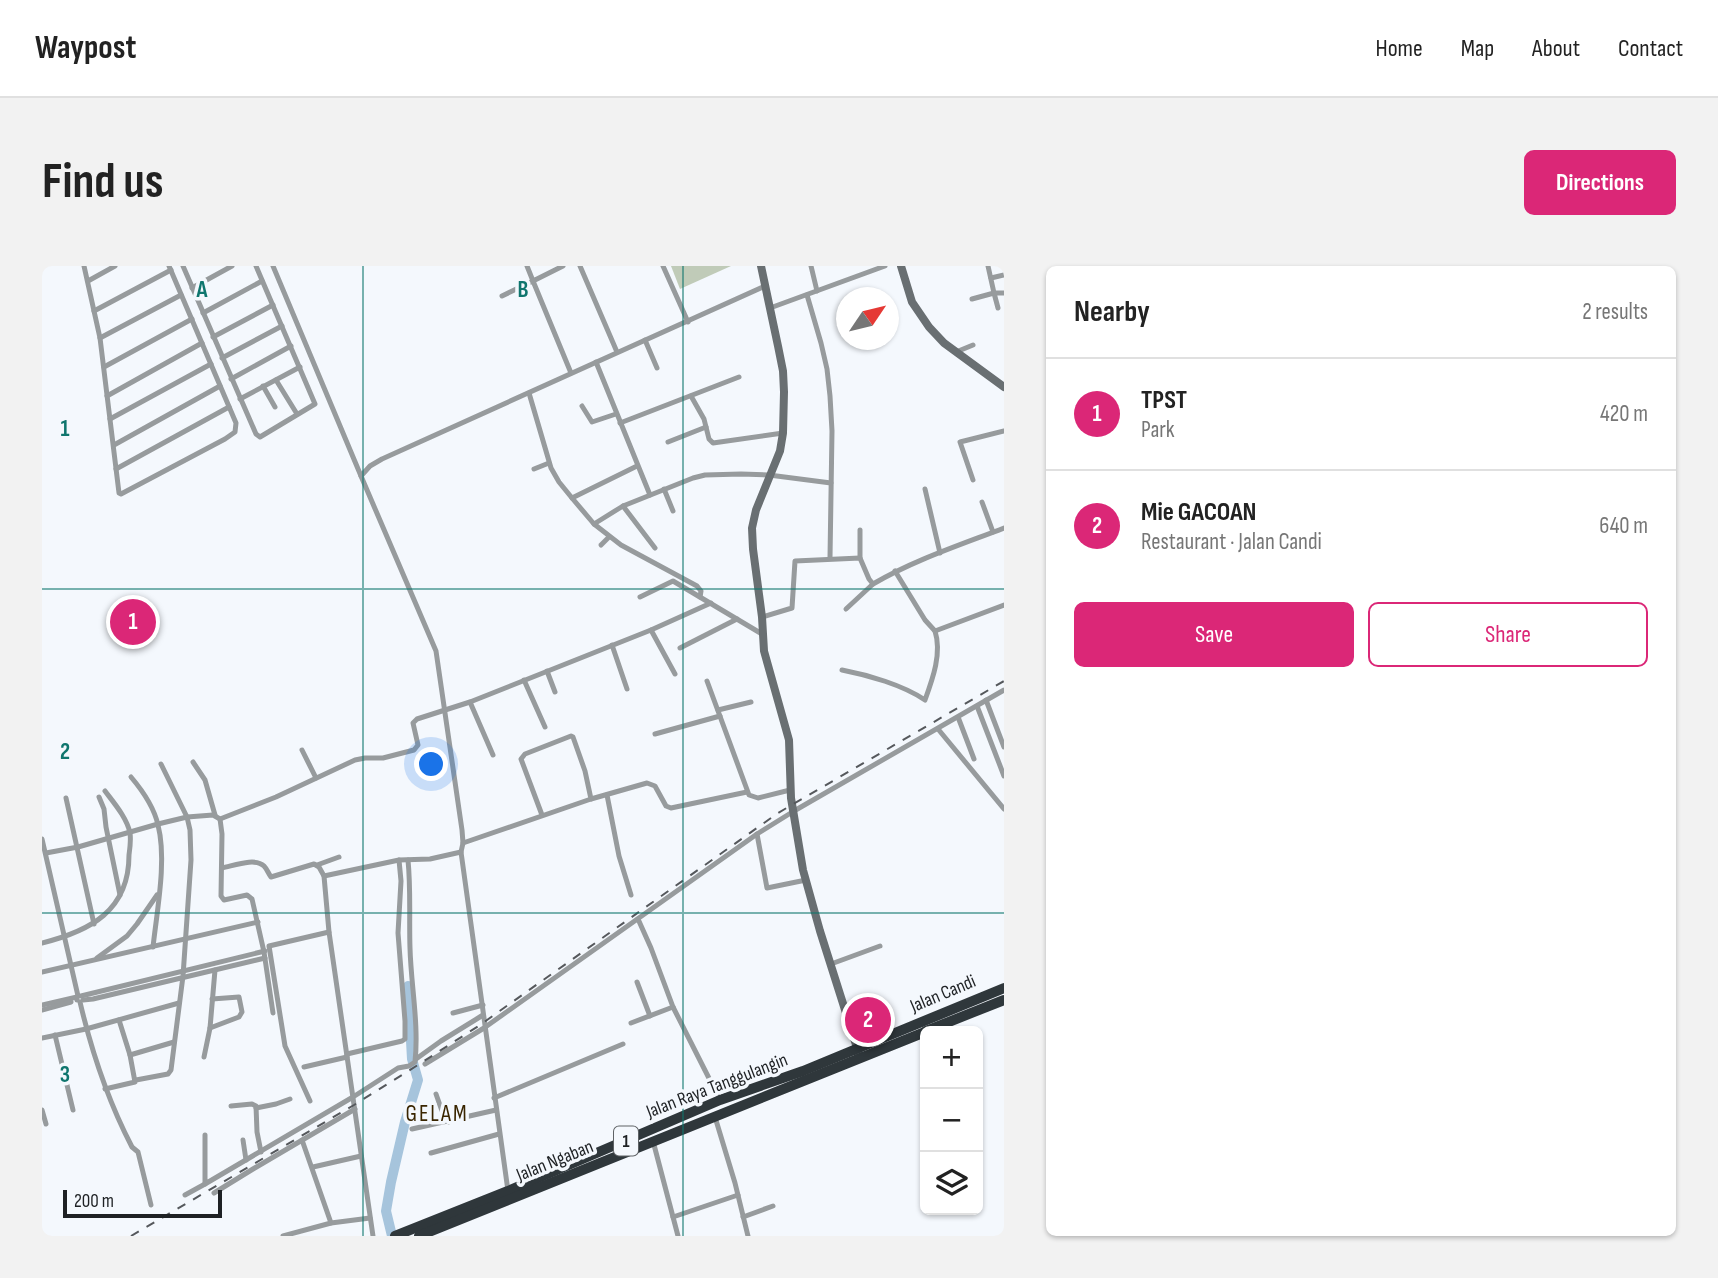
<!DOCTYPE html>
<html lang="en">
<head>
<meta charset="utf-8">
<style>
  :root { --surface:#fff; --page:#f2f2f2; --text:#222; --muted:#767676; --line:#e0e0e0; --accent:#db2777 }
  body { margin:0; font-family:"Sofia Sans Condensed",sans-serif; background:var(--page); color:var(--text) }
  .controls { position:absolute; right:21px; bottom:21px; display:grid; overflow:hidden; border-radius:10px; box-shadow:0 2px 5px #0004 }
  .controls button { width:63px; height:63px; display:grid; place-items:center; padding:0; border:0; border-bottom:2px solid var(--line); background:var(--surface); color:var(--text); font:35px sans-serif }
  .compass { position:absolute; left:794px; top:21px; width:63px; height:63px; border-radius:50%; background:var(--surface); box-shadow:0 2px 5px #0004; rotate:55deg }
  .scale { position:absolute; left:21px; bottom:18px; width:159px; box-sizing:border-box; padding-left:7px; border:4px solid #1e2124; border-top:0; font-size:19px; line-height:24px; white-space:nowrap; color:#1e2124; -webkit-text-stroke:5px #f4f8fd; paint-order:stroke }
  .you { position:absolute; left:390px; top:499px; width:24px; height:24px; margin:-18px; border:5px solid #fff; border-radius:50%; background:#1a73e8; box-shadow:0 0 0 10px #1a73e833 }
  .badge { display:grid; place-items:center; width:46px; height:46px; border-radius:50%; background:var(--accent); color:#fff; font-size:23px; font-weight:700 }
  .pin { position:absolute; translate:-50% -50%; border:4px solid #fff; box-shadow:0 2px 7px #0006 }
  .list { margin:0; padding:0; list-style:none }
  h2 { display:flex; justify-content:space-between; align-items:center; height:91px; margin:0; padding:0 28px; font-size:30px }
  h2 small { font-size:23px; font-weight:400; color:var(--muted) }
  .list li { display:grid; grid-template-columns:46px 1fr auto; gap:21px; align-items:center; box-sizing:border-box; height:112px; padding:0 28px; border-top:2px solid var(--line) }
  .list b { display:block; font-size:26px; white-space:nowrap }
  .list p { margin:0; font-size:23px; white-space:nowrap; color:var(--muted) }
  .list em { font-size:23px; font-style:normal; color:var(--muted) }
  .actions { display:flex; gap:14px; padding:21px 28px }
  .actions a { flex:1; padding:16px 0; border:2px solid var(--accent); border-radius:10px; text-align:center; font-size:24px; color:var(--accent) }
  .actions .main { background:var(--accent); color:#fff }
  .icon { flex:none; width:38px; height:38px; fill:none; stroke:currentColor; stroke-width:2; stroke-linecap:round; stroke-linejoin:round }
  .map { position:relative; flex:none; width:962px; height:970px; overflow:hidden; border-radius:10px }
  header { display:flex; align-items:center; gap:42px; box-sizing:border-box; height:98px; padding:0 35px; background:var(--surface); border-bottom:2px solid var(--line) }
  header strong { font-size:33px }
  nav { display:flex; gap:38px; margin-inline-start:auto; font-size:24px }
  .intro { display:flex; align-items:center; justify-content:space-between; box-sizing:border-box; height:168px; padding:0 42px }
  h1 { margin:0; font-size:49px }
  .button { padding:18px 32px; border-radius:10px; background:var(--accent); color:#fff; font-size:24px; font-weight:700 }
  main { display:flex; gap:42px; padding:0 42px }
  aside { flex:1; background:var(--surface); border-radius:10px; box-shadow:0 2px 5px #0004 }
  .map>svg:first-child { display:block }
  .green { fill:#c0cbb8 }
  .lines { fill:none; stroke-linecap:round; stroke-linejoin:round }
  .river { stroke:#a6c4dc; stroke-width:10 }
  .street { stroke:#979b9d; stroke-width:5 }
  .secondary { stroke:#696f72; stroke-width:8 }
  .highway { stroke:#2f373b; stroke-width:10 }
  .rail { stroke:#55585c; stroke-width:2; stroke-dasharray:9 9; stroke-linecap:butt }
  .grid { fill:none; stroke:#0f766e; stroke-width:2; stroke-opacity:0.55 }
  .labels { text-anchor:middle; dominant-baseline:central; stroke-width:7; stroke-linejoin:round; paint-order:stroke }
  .shield { fill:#f4f8fd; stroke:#5e6265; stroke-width:2 }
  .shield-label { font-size:18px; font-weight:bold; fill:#1e2124 }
  .street-label { font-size:19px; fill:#1e2124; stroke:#f4f8fd }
  .quarter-label { font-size:23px; letter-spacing:2px; fill:#392500; stroke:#f4f8fd }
  .grid-label { font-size:23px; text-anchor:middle; font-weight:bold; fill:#0f766e; stroke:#f4f8fd; stroke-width:7; stroke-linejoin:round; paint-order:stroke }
</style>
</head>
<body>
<header>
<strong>Waypost</strong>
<nav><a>Home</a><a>Map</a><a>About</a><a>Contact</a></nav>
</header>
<div class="intro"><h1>Find us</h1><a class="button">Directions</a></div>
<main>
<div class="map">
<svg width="962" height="970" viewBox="0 0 962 970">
  <rect width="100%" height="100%" fill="#f4f8fd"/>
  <!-- green -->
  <polygon class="green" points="629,0 689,0 638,23"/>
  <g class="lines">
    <!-- river -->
    <polyline class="river" points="350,970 344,945 349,916 363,856 376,814 370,793 366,720"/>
    <!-- street -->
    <g class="street">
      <polyline points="42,0 58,72 77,227 79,228 183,173 193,166 194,157 127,0"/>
      <polyline points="141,0 214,168 218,171 273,138 214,0"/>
      <polyline points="231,0 319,210"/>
      <polyline points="485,0 491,15 521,0"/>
      <polyline points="538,0 575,86"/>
      <polyline points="621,0 646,56"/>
      <polyline points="769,0 775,25"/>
      <polyline points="949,12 962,9"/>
      <polyline points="46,15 73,0"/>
      <polyline points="150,22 190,0"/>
      <polyline points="765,29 779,77 785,103 788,130 790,165 788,292"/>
      <polyline points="460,30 491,15 529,107"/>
      <polyline points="930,33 952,27 946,0"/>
      <polyline points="728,42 843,0"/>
      <polyline points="956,42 952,27 962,27"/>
      <polyline points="52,45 129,4"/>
      <polyline points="161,47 220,15"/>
      <polyline points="171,71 231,39"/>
      <polyline points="58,72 139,29"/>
      <polyline points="603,74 615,102"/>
      <polyline points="914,86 931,79"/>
      <polyline points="180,92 240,60"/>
      <polyline points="554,96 608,229"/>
      <polyline points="62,101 150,53"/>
      <polyline points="189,113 249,80"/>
      <polyline points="234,114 255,148"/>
      <polyline points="221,120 233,141"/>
      <polyline points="487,127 509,202 517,216 530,232 552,258 579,279 655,320 659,325 658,331"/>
      <polyline points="65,130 160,77"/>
      <polyline points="649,130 662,153 667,173 671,177 741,167"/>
      <polyline points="198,133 258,101"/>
      <polyline points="540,140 550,156 574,148"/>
      <polyline points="68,153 169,98"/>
      <polyline points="578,157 697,111"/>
      <polyline points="626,176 664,161"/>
      <polyline points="72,179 178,120"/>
      <polyline points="74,203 187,141"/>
      <polyline points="492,203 507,197"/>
      <polyline points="931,214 918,176 962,165"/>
      <polyline points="622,223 631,245"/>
      <polyline points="883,223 898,287"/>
      <polyline points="530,232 595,200"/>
      <polyline points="940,236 951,266"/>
      <polyline points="581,240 613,282"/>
      <polyline points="552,258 581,240 651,212 663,209 699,208 727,209 789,217"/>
      <polyline points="559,279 567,271"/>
      <polyline points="818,292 818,264"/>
      <polyline points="853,305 883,354 893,365 962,339"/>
      <polyline points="598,331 631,315 720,368"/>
      <polyline points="804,343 831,318"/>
      <path d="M720 351 750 342 753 295 818 292 827 313 831 318C872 294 918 279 962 262"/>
      <polyline points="609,364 633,408"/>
      <polyline points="570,379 585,423"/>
      <polyline points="638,382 695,353"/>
      <path d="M800 404C826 409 861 419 883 434 891 412 900 387 893 365"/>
      <polyline points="505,405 513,426"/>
      <polyline points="482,414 503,461"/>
      <polyline points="665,415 707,529 716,532 748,524"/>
      <polyline points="944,434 962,481"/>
      <polyline points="428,436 451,489"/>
      <polyline points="935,440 962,510"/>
      <polyline points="676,444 709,436"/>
      <polyline points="916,451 932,493"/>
      <polyline points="896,463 962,543"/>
      <polyline points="613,468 678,450"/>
      <polyline points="260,484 274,512"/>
      <polyline points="151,496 163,514 173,549"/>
      <path d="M89 511C100 524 112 541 116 559 125 594 115 644 111 681"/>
      <polyline points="565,529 577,590 589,629"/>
      <polyline points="57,531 62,543 64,561 78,629"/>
      <polyline points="24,532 52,658"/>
      <polyline points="500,549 479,493 483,488 529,470 531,471 543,505 549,533"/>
      <polyline points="178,553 180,568 179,630 182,634 205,629 210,633 222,686 231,747"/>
      <polyline points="715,568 725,622 764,614"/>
      <polyline points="0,573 36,730"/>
      <polyline points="421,577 549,533 605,517 613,520 624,540 629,542 705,526"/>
      <polyline points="4,587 36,581 116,558 145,551 171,549 178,553 234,531 313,494 323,492 341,492 372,484 376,479 371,457 375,453 428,436 609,364 669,337"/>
      <polyline points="275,599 297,591"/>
      <path d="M180 602C191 600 213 591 222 600 225 603 226 607 229 611L272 598 277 601 282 610 287 666 331 970"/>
      <polyline points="282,610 357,594 388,593 419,586"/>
      <polyline points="596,653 609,682 631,741 678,834"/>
      <path d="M0 677C48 665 87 645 87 589 88 582 89 574 88 567 85 552 72 537 63 525"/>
      <polyline points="55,692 85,670 95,658 115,629"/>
      <polyline points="789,698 838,680"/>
      <polyline points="0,706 216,656"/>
      <polyline points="595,716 608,750"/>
      <polyline points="39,730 223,685"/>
      <polyline points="41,734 51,733 223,692"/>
      <path d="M38 736C50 787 65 833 90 881L96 886 109 939"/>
      <polyline points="0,739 35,731 35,734"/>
      <polyline points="0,744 29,736"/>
      <polyline points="411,747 441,739"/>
      <polyline points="589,757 631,741"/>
      <polyline points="168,762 197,751 200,746 197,731 170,733"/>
      <polyline points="13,769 31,844"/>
      <polyline points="0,772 44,763 137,737"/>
      <polyline points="305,788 360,775 363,773 363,755 356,667 359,615 357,594"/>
      <polyline points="88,789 132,776"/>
      <polyline points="162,791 168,762 173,704"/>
      <polyline points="374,793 399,775 441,749"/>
      <polyline points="383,798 442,762 715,568 752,545 962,424"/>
      <polyline points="262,801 305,791"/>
      <polyline points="94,814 126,808 129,804 141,710 149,594 148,564 145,551 119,498"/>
      <polyline points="63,823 93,816 88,789 77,754"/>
      <polyline points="394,828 400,845 407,856"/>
      <polyline points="452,832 581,778"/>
      <polyline points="268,835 243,780 227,680 287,666"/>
      <polyline points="189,840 210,838 214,840 215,866 219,886"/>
      <polyline points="214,842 234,838 248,833"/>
      <polyline points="0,844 4,858"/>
      <polyline points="673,851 693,917 706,970"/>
      <polyline points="370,863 454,844"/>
      <path d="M163 869V918L311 831 356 802 367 800 373 796C377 758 369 720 368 682 367 652 369 624 366 594"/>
      <polyline points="201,874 204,894"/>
      <polyline points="260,874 289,957"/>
      <polyline points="611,875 636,970"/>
      <polyline points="389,887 457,868"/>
      <polyline points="271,901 319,890"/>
      <polyline points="466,925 419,586 421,577 420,564 394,385 319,210 328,200 340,193 723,20"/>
      <polyline points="172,927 211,903 313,843"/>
      <polyline points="143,929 163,918"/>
      <polyline points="631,951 696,929"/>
      <polyline points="701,951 731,940"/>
      <polyline points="241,970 289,957 328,952"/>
    </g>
    <!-- secondary -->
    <g class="secondary">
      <polyline points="719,0 736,80 741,105 742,126 741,167 738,185 714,244 710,262 711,283 720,351 722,385 747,474 749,532 761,604 778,665 817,788"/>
      <polyline points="859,0 870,36 887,61 902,77 962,121"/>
    </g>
    <!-- highway -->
    <g class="highway">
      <polyline points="884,765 962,734"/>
      <polyline points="353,970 466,925 678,834 761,805 962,722"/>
      <polyline points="377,970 883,766"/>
    </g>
    <!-- rail -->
    <polyline class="rail" points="89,970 312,839 379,797 438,759 736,547 962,415"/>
  </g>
  <!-- grid -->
  <path class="grid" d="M321 0V970M641 0V970M0 323H962M0 647H962"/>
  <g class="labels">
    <!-- shield labels -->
    <rect class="shield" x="572" y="860.5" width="24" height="29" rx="5"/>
    <g class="shield-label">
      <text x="584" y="875">1</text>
    </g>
    <!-- street labels -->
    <g class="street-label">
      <text transform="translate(901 728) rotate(-23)">Jalan Candi</text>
      <text transform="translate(675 820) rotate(-21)">Jalan Raya Tanggulangin</text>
      <text transform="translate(513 895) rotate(-22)">Jalan Ngaban</text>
    </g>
    <!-- quarter labels -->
    <g class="quarter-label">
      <text x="395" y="848">GELAM</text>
    </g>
  </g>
  <g class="grid-label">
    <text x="160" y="31">A</text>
    <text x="481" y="31">B</text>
    <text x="23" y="170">1</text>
    <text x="23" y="493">2</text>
    <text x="23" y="816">3</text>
  </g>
</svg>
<div class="controls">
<button>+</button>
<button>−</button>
<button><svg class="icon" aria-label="layers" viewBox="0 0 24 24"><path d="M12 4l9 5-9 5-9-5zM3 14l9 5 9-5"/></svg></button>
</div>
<svg class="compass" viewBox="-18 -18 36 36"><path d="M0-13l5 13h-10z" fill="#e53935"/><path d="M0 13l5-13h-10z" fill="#767676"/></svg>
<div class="scale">200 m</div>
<div class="you"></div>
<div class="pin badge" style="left:91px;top:356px">1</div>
<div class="pin badge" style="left:826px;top:754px">2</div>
</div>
<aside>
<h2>Nearby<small>2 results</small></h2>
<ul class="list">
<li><span class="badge">1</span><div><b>TPST</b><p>Park</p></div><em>420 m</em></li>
<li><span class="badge">2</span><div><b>Mie GACOAN</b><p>Restaurant · Jalan Candi</p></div><em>640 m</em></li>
</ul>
<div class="actions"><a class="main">Save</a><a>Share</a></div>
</aside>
</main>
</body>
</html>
